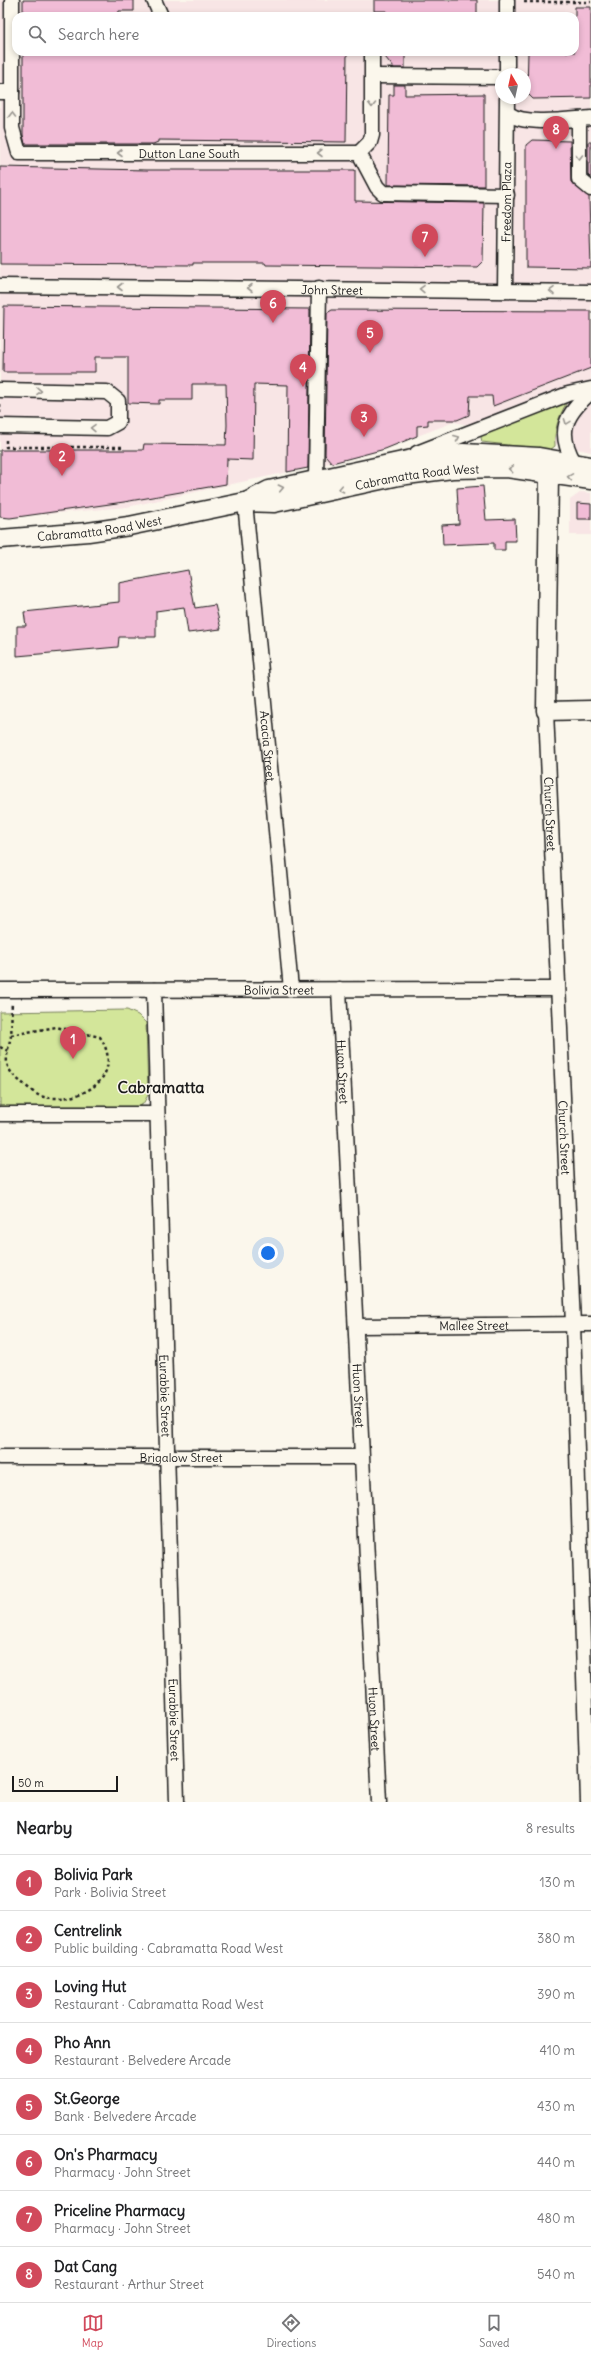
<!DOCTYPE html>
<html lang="en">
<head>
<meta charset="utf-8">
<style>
  :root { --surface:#fff; --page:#f2f2f2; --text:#202124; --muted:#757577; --line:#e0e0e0; --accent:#d1495b }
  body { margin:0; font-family:Delius,sans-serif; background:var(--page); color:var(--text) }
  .compass { position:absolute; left:495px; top:68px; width:36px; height:36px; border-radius:50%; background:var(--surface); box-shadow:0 2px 6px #0003; rotate:351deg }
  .scale { position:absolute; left:12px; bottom:10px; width:106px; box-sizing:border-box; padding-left:4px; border:2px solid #1c1c1c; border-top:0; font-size:11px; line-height:14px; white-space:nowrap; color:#1c1c1c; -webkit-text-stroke:3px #fbf7ec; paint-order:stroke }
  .you { position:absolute; left:268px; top:1253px; width:14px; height:14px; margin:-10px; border:3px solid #fff; border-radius:50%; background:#1a73e8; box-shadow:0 0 0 6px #1a73e833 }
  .badge { display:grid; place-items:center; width:26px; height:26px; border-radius:50%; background:var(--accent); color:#fff; font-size:13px; font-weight:700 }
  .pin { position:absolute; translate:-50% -33px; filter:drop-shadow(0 1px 2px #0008) }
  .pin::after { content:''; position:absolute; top:21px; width:14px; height:12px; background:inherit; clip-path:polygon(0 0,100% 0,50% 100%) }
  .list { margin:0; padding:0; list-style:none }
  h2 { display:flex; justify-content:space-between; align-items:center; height:52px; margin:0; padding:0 16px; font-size:17px }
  h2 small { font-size:13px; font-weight:400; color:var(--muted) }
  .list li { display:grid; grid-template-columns:26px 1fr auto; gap:12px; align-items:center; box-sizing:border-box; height:56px; padding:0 16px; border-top:1px solid var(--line) }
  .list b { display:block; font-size:15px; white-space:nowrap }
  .list p { margin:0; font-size:13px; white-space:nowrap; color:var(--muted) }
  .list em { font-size:13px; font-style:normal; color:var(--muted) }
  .icon { flex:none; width:22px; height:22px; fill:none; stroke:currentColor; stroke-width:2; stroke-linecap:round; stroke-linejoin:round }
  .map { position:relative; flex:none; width:591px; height:1802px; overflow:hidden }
  .search { position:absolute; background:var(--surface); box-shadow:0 2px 6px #0003; left:12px; right:12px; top:12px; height:44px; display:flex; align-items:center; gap:10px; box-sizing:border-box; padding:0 14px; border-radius:12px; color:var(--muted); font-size:15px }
  .sheet { height:500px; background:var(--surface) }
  nav { display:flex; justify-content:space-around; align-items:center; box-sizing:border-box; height:56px; border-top:1px solid var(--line); background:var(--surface); font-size:11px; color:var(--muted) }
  nav a { display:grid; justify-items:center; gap:2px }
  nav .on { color:var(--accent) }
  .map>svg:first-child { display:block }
  .built { fill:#f8e5e5; fill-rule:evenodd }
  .green { fill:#d3e69a; stroke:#78815b }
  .building { fill:#f1bcd6; stroke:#1c1c1c }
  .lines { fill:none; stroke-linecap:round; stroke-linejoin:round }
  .minor-casing { stroke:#1c1c1c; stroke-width:17 }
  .major-casing { stroke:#1c1c1c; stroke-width:21 }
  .path { stroke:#1c1c1c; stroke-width:2.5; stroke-dasharray:3 3; stroke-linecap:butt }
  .minor { stroke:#fbf7ec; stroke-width:14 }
  .major { stroke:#fbf7ec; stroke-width:18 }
  .oneway { stroke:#97948e }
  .labels { text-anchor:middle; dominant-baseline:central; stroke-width:3; stroke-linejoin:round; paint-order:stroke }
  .street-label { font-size:12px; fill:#1c1c1c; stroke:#fbf7ec }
  .district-label { font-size:16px; font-weight:bold; fill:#1c1c1c; stroke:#fbf7ec }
</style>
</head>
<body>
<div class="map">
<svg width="591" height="1802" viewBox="0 0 591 1802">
  <rect width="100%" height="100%" fill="#fbf7ec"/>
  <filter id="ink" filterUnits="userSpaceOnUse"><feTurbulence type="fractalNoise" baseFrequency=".025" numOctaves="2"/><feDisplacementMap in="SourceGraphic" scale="8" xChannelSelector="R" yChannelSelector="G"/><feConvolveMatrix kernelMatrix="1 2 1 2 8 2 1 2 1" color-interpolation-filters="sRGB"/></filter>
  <g filter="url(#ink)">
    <!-- built -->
    <g class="built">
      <path d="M0 0H591V452L454 422 370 454 127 507 0 518ZM16 16H575V52H16ZM501 74H525V98H501Z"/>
      <polygon points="581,492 591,493 591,535 570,535 570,500"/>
    </g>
    <!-- green -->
    <g class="green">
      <path d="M563 399 566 404C558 418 554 430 555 446L550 450 482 442 480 432Z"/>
      <polygon points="127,1010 138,1015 146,1023 148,1095 143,1104 133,1109 0,1110 0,1012"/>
    </g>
    <!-- building -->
    <g class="building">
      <polygon points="23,0 134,0 134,11 119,11 118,16 23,16"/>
      <polygon points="374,0 477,0 477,16 387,16 387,11 374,11"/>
      <polygon points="575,7 591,7 591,98 533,99 527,93 528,52 575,52"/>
      <polygon points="23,52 347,52 346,142 158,140 158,142 153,144 25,144 23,135"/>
      <polygon points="381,52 405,52 405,68 394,68"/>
      <polygon points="394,85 405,85 405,95 484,94 484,186 388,185 389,95 394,95"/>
      <polygon points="532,140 570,141 571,182 589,197 591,268 526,267 526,145"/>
      <polygon points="588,142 591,142 591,178 588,175"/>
      <polygon points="0,167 147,170 355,170 355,201 484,203 483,261 477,267 266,265 265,263 193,263 193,265 0,264"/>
      <polygon points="4,306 310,309 308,468 287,472 288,385 254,384 253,460 227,459 226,484 124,502 10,518 0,517 0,450 143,450 144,444 226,445 227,425 226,384 192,384 192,400 159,400 159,404 128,403 128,357 95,357 95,372 3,372"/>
      <polygon points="332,310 591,311 591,368 493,406 492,396 470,396 469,415 457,420 428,420 428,425 417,426 417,436 385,449 332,463 325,455 327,313"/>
      <polygon points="483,486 486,520 515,519 516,541 505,541 505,550 494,550 494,543 443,545 442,525 459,524 457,488"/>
      <polygon points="577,503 591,504 591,519 577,519"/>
      <polygon points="188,570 195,608 215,605 221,629 188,633 184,607 156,611 156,637 119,637 118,647 17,656 17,626 26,626 24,612 119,602 119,583"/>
    </g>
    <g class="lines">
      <defs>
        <g id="minor">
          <path id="s1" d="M12 0V128L19 153H359"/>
          <polyline points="154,0 161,16"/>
          <polyline points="507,16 507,0"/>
          <polyline points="507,74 507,52"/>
          <polyline points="373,76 501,77"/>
          <polyline points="0,92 12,92"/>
          <path d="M509 114C525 126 571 119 591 118"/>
          <polyline points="579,119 579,179 591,189"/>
          <polyline points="359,153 377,187 383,193 507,195"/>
          <polyline points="359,153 370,142 372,135 372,52"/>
          <path id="s2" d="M0 286 591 292"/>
          <path id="s3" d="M505 291 507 98"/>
          <polyline points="0,390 107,392 118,401 118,422 107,428 0,426"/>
          <polyline points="417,453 568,394 591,389"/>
          <path d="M574 462C556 431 566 414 591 392"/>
          <polyline points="316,480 319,288"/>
          <path id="s4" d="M245 502 291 989"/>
          <path id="s5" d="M546 711 573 1324 588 1802"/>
          <path id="s6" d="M339 989 379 1802"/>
          <path id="s7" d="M0 990 557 989"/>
          <path id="s8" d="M154 990 177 1802"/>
          <polyline points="0,1114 157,1114"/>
          <path id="s9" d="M356 1326 591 1324"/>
          <path id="s10" d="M0 1457H361"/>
        </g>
        <g id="major">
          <polyline points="549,474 546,711 591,710"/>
          <polyline points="246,502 269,490 426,456 463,453 539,457 591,466"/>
          <path id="s11" d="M0 539 88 532 129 526 245 502 274 503 399 476 452 469 507 468 591 480"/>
        </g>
      </defs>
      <!-- minor casing -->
      <use href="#minor" class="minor-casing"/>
      <!-- major casing -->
      <use href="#major" class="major-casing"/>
      <!-- path -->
      <g class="path">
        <polyline points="524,2 591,2"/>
        <polyline points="0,413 0,402"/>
        <polyline points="6,440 6,447 123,447"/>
        <path d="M11 1035 56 1027 100 1037C126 1077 82 1104 44 1097 36 1096 28 1087 21 1082 16 1078 8 1071 7 1063 6 1055 9 1045 11 1036 12 1025 11 1014 12 1003"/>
        <polyline points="0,1047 8,1051"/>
      </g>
      <!-- minor -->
      <use href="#minor" class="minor"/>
      <!-- major -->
      <use href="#major" class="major"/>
    </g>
    <!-- one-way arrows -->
    <defs><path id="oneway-chevron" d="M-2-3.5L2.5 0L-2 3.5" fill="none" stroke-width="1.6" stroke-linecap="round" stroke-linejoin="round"/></defs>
    <g class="oneway">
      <use href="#oneway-chevron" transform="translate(372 105) rotate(91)"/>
      <use href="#oneway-chevron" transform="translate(12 115) rotate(-90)"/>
      <use href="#oneway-chevron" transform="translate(120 153) rotate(-180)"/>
      <use href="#oneway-chevron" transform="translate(320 153) rotate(-180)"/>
      <use href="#oneway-chevron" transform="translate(579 157) rotate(90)"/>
      <use href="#oneway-chevron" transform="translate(120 287) rotate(-180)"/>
      <use href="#oneway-chevron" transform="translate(250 288) rotate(-180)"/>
      <use href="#oneway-chevron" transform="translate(422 289) rotate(-179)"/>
      <use href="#oneway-chevron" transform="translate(552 291) rotate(-179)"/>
      <use href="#oneway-chevron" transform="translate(39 391) rotate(1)"/>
      <use href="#oneway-chevron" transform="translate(567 422) rotate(111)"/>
      <use href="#oneway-chevron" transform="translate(93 428) rotate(-179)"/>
      <use href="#oneway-chevron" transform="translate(457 438) rotate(-22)"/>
      <use href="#oneway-chevron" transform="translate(511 469) rotate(-174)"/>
      <use href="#oneway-chevron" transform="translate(570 477) rotate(-171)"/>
      <use href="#oneway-chevron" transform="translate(281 488) rotate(-12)"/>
      <use href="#oneway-chevron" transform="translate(341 489) rotate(168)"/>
    </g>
  </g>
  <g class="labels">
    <!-- street labels -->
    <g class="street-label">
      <text stroke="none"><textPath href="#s1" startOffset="324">Dutton Lane South</textPath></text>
      <text stroke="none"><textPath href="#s3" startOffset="89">Freedom Plaza</textPath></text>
      <text stroke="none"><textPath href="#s2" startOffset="332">John Street</textPath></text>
      <text stroke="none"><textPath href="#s11" startOffset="423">Cabramatta Road West</textPath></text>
      <text stroke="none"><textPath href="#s11" startOffset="100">Cabramatta Road West</textPath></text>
      <text stroke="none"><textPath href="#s4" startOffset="245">Acacia Street</textPath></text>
      <text stroke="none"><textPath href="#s5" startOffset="103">Church Street</textPath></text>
      <text stroke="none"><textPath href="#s7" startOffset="279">Bolivia Street</textPath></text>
      <text stroke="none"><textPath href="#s6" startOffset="83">Huon Street</textPath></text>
      <text stroke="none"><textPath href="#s5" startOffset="427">Church Street</textPath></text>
      <text stroke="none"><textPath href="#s9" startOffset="118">Mallee Street</textPath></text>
      <text stroke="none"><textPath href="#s8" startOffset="406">Eurabbie Street</textPath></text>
      <text stroke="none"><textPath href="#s6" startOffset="407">Huon Street</textPath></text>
      <text stroke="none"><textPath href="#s10" startOffset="181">Brigalow Street</textPath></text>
      <text stroke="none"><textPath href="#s6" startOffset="731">Huon Street</textPath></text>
      <text stroke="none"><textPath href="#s8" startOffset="730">Eurabbie Street</textPath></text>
    </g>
    <!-- district labels -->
    <g class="district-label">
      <text x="161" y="1087">Cabramatta</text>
    </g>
  </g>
</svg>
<svg class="compass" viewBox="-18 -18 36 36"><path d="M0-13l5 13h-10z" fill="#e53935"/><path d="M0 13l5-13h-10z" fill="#757577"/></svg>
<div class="scale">50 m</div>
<div class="you"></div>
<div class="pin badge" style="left:73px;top:1059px">1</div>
<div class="pin badge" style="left:62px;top:476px">2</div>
<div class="pin badge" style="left:364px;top:437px">3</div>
<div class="pin badge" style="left:303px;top:387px">4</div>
<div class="pin badge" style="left:370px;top:353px">5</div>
<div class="pin badge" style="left:273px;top:323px">6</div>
<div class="pin badge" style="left:425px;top:257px">7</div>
<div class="pin badge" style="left:556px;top:149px">8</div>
<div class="search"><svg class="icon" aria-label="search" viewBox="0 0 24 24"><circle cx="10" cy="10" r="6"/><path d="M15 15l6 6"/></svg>Search here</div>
</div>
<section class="sheet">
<h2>Nearby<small>8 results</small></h2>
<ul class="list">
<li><span class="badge">1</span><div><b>Bolivia Park</b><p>Park · Bolivia Street</p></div><em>130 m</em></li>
<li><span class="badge">2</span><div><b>Centrelink</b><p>Public building · Cabramatta Road West</p></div><em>380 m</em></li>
<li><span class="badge">3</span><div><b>Loving Hut</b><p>Restaurant · Cabramatta Road West</p></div><em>390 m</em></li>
<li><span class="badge">4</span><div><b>Pho Ann</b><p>Restaurant · Belvedere Arcade</p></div><em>410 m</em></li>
<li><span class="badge">5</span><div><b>St.George</b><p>Bank · Belvedere Arcade</p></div><em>430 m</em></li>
<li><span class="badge">6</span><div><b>On's Pharmacy</b><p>Pharmacy · John Street</p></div><em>440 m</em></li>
<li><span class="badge">7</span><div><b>Priceline Pharmacy</b><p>Pharmacy · John Street</p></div><em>480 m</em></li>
<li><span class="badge">8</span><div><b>Dat Cang</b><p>Restaurant · Arthur Street</p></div><em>540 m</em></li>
</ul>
</section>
<nav>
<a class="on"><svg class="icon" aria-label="map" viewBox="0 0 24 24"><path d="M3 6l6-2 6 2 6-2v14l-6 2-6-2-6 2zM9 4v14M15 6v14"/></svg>Map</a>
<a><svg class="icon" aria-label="directions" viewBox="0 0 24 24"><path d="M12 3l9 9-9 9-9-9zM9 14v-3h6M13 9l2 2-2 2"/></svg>Directions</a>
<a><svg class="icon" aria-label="saved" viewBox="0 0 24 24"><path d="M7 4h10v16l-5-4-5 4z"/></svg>Saved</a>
</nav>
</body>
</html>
